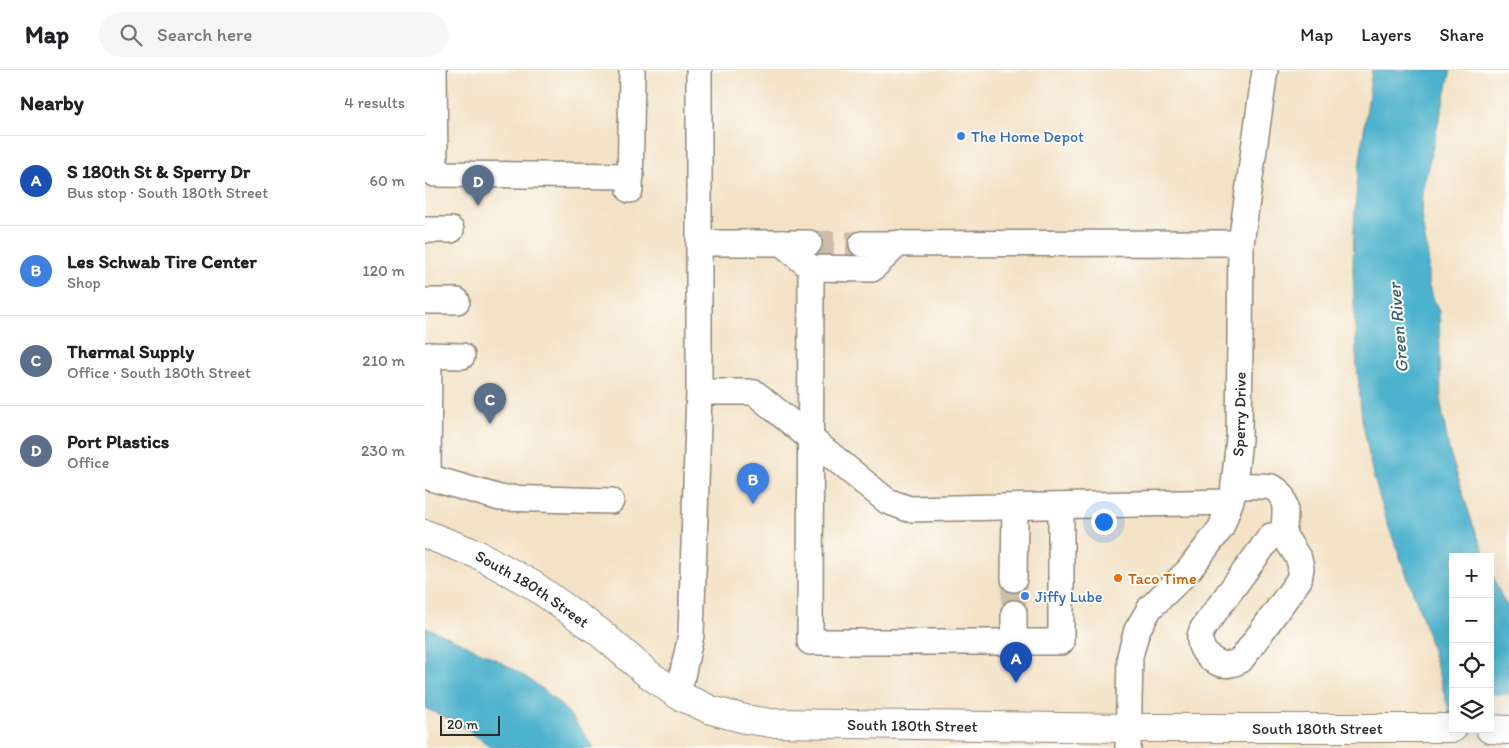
<!DOCTYPE html>
<html lang="en">
<head>
<meta charset="utf-8">
<style>
  :root { --surface:#fff; --page:#f6f6f6; --text:#202124; --muted:#757577; --line:#e0e0e0; --accent:#1f6fb2 }
  body { margin:0; font-family:Itim,sans-serif; background:var(--page); color:var(--text) }
  .controls { position:absolute; right:15px; bottom:15px; display:grid; overflow:hidden; border-radius:0px; box-shadow:0 5px 20px #0002 }
  .controls button { width:45px; height:45px; display:grid; place-items:center; padding:0; border:0; border-bottom:1px solid var(--line); background:var(--surface); color:var(--text); font:25px sans-serif }
  .scale { position:absolute; left:15px; bottom:12px; width:60px; box-sizing:border-box; padding-left:5px; border:2px solid #2b2b2b; border-top:0; font-size:14px; line-height:18px; white-space:nowrap; color:#2b2b2b; -webkit-text-stroke:4px #fdfcf7; paint-order:stroke }
  .you { position:absolute; left:678px; top:451px; width:18px; height:18px; margin:-12px; border:4px solid #fff; border-radius:50%; background:#1a73e8; box-shadow:0 0 0 8px #1a73e833 }
  .badge { display:grid; place-items:center; width:32px; height:32px; border-radius:50%; background:var(--accent); color:#fff; font-size:16px; font-weight:700 }
  .pin { position:absolute; translate:-50% -41px; filter:drop-shadow(0 1px 2px #0008) }
  .pin::after { content:''; position:absolute; top:26px; width:18px; height:15px; background:inherit; clip-path:polygon(0 0,100% 0,50% 100%) }
  .list { margin:0; padding:0; list-style:none }
  h2 { display:flex; justify-content:space-between; align-items:center; height:65px; margin:0; padding:0 20px; font-size:21px }
  h2 small { font-size:16px; font-weight:400; color:var(--muted) }
  .list li { display:grid; grid-template-columns:32px 1fr auto; gap:15px; align-items:center; box-sizing:border-box; height:90px; padding:0 20px; border-top:1px solid var(--line) }
  .list b { display:block; font-size:19px; white-space:nowrap }
  .list p { margin:0; font-size:16px; white-space:nowrap; color:var(--muted) }
  .list em { font-size:16px; font-style:normal; color:var(--muted) }
  .icon { flex:none; width:28px; height:28px; fill:none; stroke:currentColor; stroke-width:2; stroke-linecap:round; stroke-linejoin:round }
  .map { position:relative; flex:none; width:1084px; height:678px; overflow:hidden }
  header { display:flex; align-items:center; gap:30px; box-sizing:border-box; height:70px; padding:0 25px; background:var(--surface); border-bottom:1px solid var(--line) }
  header strong { font-size:24px }
  nav { display:flex; gap:28px; margin-inline-start:auto; font-size:18px }
  .search { width:350px; height:45px; background:var(--page); display:flex; align-items:center; gap:12px; box-sizing:border-box; padding:0 18px; border-radius:28px; color:var(--muted); font-size:19px }
  main { display:flex }
  aside { flex:1; background:var(--surface) }
  .map>svg:first-child { display:block }
  .water { fill:#4eb2cd; stroke:#3c6e7c }
  .pier { fill:#f3e2c6 }
  .lines { fill:none; stroke-linecap:round; stroke-linejoin:round }
  .minor-tunnel { stroke:#cbbda7; stroke-width:25; stroke-dasharray:25 12; stroke-linecap:butt }
  .minor-casing { stroke:#8f8678; stroke-width:28 }
  .major-casing { stroke:#8f8678; stroke-width:30 }
  .minor { stroke:#fff; stroke-width:25 }
  .major { stroke:#fff; stroke-width:28 }
  .shop-dot { fill:#3f7fe0; stroke:#fdfcf7; stroke-width:2 }
  .food-dot { fill:#e8710a; stroke:#fdfcf7; stroke-width:2 }
  .labels { text-anchor:middle; dominant-baseline:central; stroke-width:4; stroke-linejoin:round; paint-order:stroke }
  .shop-label { font-size:16px; fill:#366cbe; stroke:#fdfcf7; text-anchor:start }
  .street-label { font-size:16px; fill:#2b2b2b; stroke:#fdfcf7 }
  .food-label { font-size:16px; fill:#c56008; stroke:#fdfcf7; text-anchor:start }
  .water-label { font-size:18px; font-style:italic; fill:#39616c; stroke:#fdfcf7 }
</style>
</head>
<body>
<header>
<strong>Map</strong>
<div class="search"><svg class="icon" aria-label="search" viewBox="0 0 24 24"><circle cx="10" cy="10" r="6"/><path d="M15 15l6 6"/></svg>Search here</div>
<nav><a>Map</a><a>Layers</a><a>Share</a></nav>
</header>
<main>
<aside>
<h2>Nearby<small>4 results</small></h2>
<ul class="list">
<li><span class="badge" style="background:#1a4fb4">A</span><div><b>S 180th St &amp; Sperry Dr</b><p>Bus stop · South 180th Street</p></div><em>60 m</em></li>
<li><span class="badge" style="background:#3f7fe0">B</span><div><b>Les Schwab Tire Center</b><p>Shop</p></div><em>120 m</em></li>
<li><span class="badge" style="background:#5c6f8a">C</span><div><b>Thermal Supply</b><p>Office · South 180th Street</p></div><em>210 m</em></li>
<li><span class="badge" style="background:#5c6f8a">D</span><div><b>Port Plastics</b><p>Office</p></div><em>230 m</em></li>
</ul>
</aside>
<div class="map">
<svg width="1084" height="678" viewBox="0 0 1084 678">
  <rect width="100%" height="100%" fill="#fdfcf7"/>
  <filter id="ink" filterUnits="userSpaceOnUse"><feTurbulence type="fractalNoise" baseFrequency=".02" numOctaves="2"/><feDisplacementMap in="SourceGraphic" scale="10" xChannelSelector="R" yChannelSelector="G"/><feConvolveMatrix kernelMatrix="1 2 1 2 8 2 1 2 1" color-interpolation-filters="sRGB"/></filter>
  <filter id="wash" filterUnits="userSpaceOnUse"><feTurbulence type="fractalNoise" baseFrequency=".0096" numOctaves="4" result="noise"/><feDisplacementMap in="SourceGraphic" scale="20" xChannelSelector="R" yChannelSelector="G"/><feGaussianBlur stdDeviation="1.12" result="paint"/><feColorMatrix in="noise" values="0 0 0 0 0 0 0 0 0 0 0 0 0 0 0 0 0 1.4 0 .05"/><feComposite in="paint" operator="in"/></filter>
  <g filter="url(#wash)">
    <rect width="100%" height="100%" fill="#f3e2c6"/>
    <!-- water -->
    <g class="water">
      <polygon points="947,0 1026,0 997,122 996,145 1003,187 1003,215 1014,242 1016,335 1024,380 1048,455 1061,487 1028,487 1028,654 998,549 963,455 948,405 937,349 931,285 928,199 929,158 932,114"/>
      <polygon points="1065,498 1076,526 1084,539 1084,678 1065,659"/>
      <path d="M0 557C51 579 106 601 144 644 153 654 160 667 169 678H68L31 652 0 638Z"/>
    </g>
    <!-- pier -->
    <polygon class="pier" points="1065,625 1084,625 1084,678 1032,678 1027,660 1028,659 1065,659"/>
  </g>
  <g filter="url(#ink)">
    <g class="lines">
      <!-- minor-tunnel -->
      <g class="minor-tunnel">
        <polyline points="384,173 437,174"/>
        <polyline points="589,509 589,543"/>
      </g>
      <defs>
        <g id="minor">
          <polyline points="9,0 10,104 206,106"/>
          <polyline points="205,120 207,0"/>
          <polyline points="0,160 26,160"/>
          <polyline points="274,173 384,173"/>
          <polyline points="357,173 386,198 447,199 474,173"/>
          <polyline points="437,174 816,173"/>
          <polyline points="386,198 385,572 636,572 636,436"/>
          <polyline points="0,231 32,231"/>
          <polyline points="0,285 37,286"/>
          <polyline points="4,285 3,405 6,408 75,428 186,431"/>
          <polyline points="274,322 324,322 330,323 462,431 484,439 805,432"/>
          <path d="M809 416C818 416 838 415 846 417 865 424 860 448 858 464"/>
          <path d="M858 464 874 489 876 498 874 510 816 590C813 591 809 594 805 594 792 597 775 583 775 569 774 566 777 561 778 558L846 466Z"/>
          <polyline points="589,509 590,437"/>
          <polyline points="589,543 589,572"/>
          <polyline points="253,625 266,565 274,322 274,0"/>
          <path id="s1" d="M703 678 705 586 712 560 725 538 764 500 796 458 808 424 814 369 816 173 840 0"/>
        </g>
        <g id="major">
          <path id="s2" d="M0 464 54 485 108 515 173 561 222 603 253 625 286 640 320 649 346 653 703 658H1028"/>
          <polyline points="1065,659 1084,660"/>
        </g>
      </defs>
      <!-- minor casing -->
      <use href="#minor" class="minor-casing"/>
      <!-- major casing -->
      <use href="#major" class="major-casing"/>
      <!-- minor -->
      <use href="#minor" class="minor"/>
      <!-- major -->
      <use href="#major" class="major"/>
    </g>
  </g>
  <!-- markers -->
  <g class="shop-dot">
    <circle cx="536" cy="66" r="5"/>
    <circle cx="600" cy="526" r="5"/>
  </g>
  <circle class="food-dot" cx="693" cy="508" r="5"/>
  <g class="labels">
    <!-- shop labels -->
    <g class="shop-label">
      <text x="546" y="66">The Home Depot</text>
      <text x="610" y="526">Jiffy Lube</text>
    </g>
    <!-- street labels -->
    <g class="street-label">
      <text stroke="none"><textPath href="#s1" startOffset="368">Sperry Drive</textPath></text>
      <text stroke="none"><textPath href="#s2" startOffset="121">South 180th Street</textPath></text>
      <text stroke="none"><textPath href="#s2" startOffset="541">South 180th Street</textPath></text>
      <text stroke="none"><textPath href="#s2" startOffset="946">South 180th Street</textPath></text>
    </g>
    <!-- food labels -->
    <g class="food-label">
      <text x="703" y="508">Taco Time</text>
    </g>
    <!-- water labels -->
    <g class="water-label">
      <text transform="translate(973 258) rotate(-95)">Green River</text>
    </g>
  </g>
</svg>
<div class="controls">
<button>+</button>
<button>−</button>
<button><svg class="icon" aria-label="locate" viewBox="0 0 24 24"><circle cx="12" cy="12" r="6"/><path d="M12 2v4M12 18v4M2 12h4M18 12h4"/></svg></button>
<button><svg class="icon" aria-label="layers" viewBox="0 0 24 24"><path d="M12 4l9 5-9 5-9-5zM3 14l9 5 9-5"/></svg></button>
</div>
<div class="scale">20 m</div>
<div class="you"></div>
<div class="pin badge" style="left:591px;top:613px;background:#1a4fb4">A</div>
<div class="pin badge" style="left:328px;top:434px;background:#3f7fe0">B</div>
<div class="pin badge" style="left:65px;top:354px;background:#5c6f8a">C</div>
<div class="pin badge" style="left:53px;top:136px;background:#5c6f8a">D</div>
</div>
</main>
</body>
</html>
